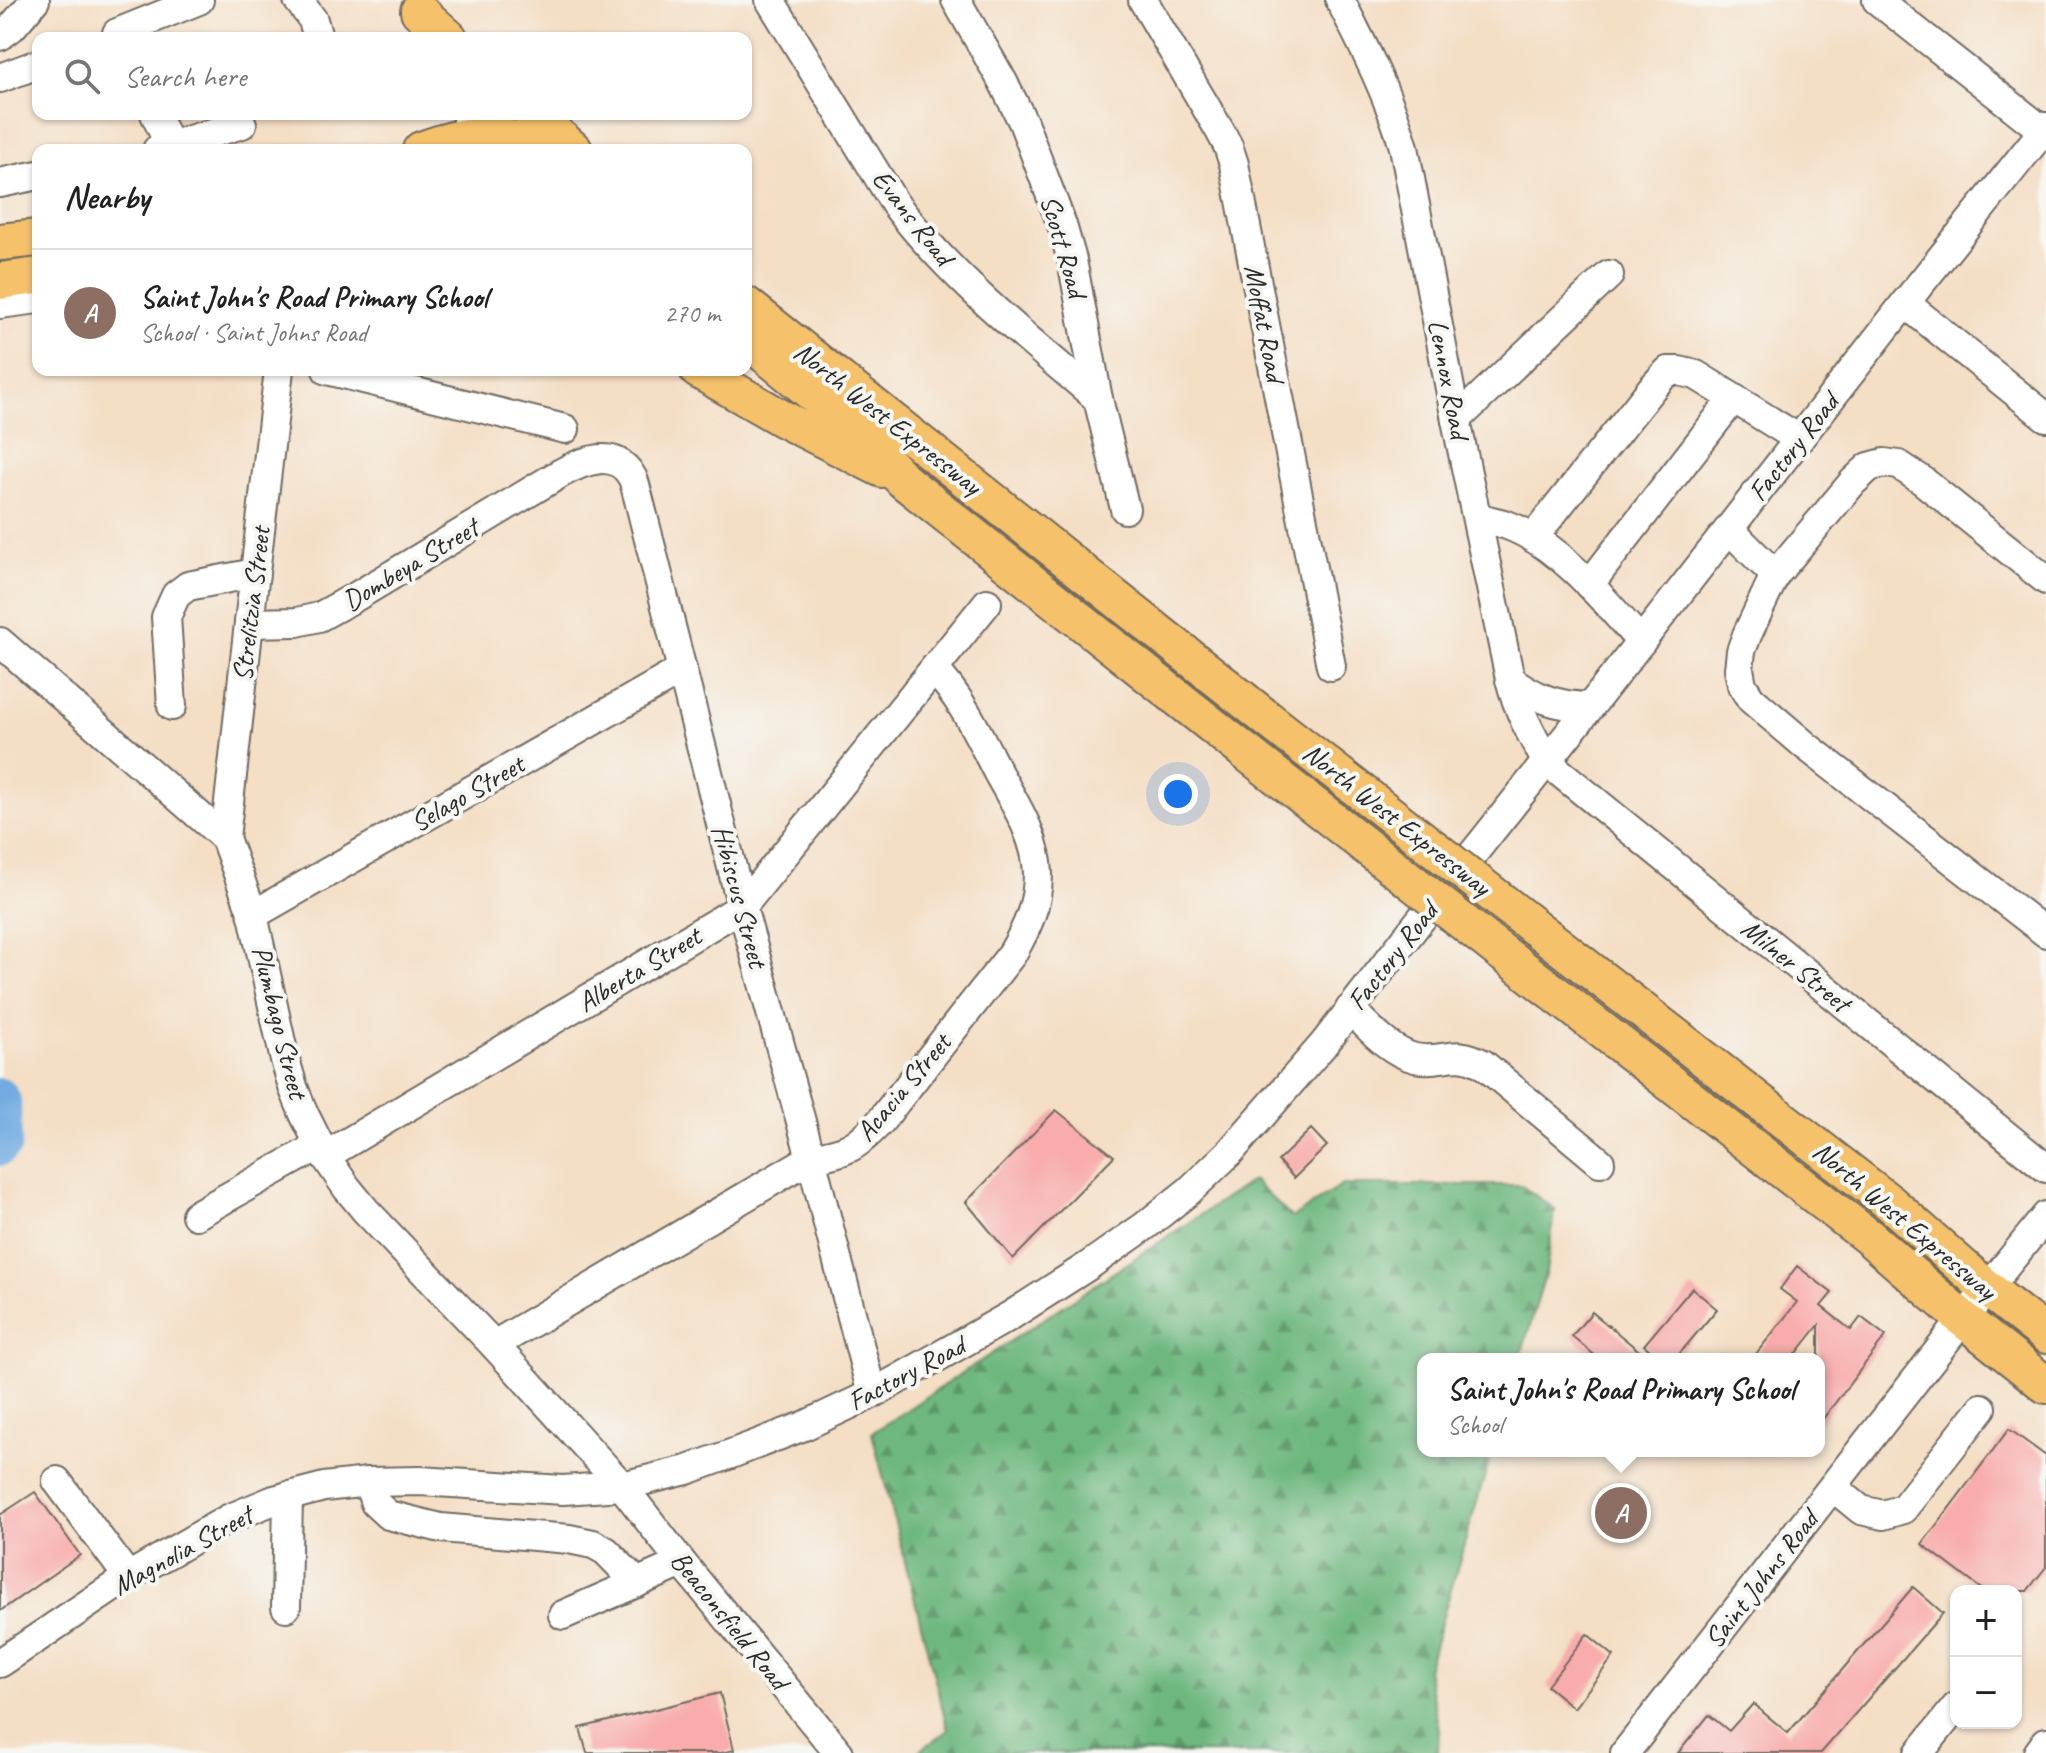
<!DOCTYPE html>
<html lang="en">
<head>
<meta charset="utf-8">
<style>
  :root { --surface:#fff; --page:#f2f2f2; --text:#222; --muted:#767676; --line:#e0e0e0; --accent:#c8321e }
  body { margin:0; font-family:Caveat,sans-serif; background:var(--page); color:var(--text) }
  .controls { position:absolute; right:24px; bottom:24px; display:grid; overflow:hidden; border-radius:16px; box-shadow:0 2px 6px #0004 }
  .controls button { width:72px; height:72px; display:grid; place-items:center; padding:0; border:0; border-bottom:2px solid var(--line); background:var(--surface); color:var(--text); font:40px sans-serif }
  .you { position:absolute; left:1178px; top:794px; width:28px; height:28px; margin:-20px; border:6px solid #fff; border-radius:50%; background:#1a73e8; box-shadow:0 0 0 12px #1a73e833 }
  .badge { display:grid; place-items:center; width:52px; height:52px; border-radius:50%; background:var(--accent); color:#fff; font-size:26px; font-weight:700 }
  .pin { position:absolute; translate:-50% -50%; border:4px solid #fff; box-shadow:0 2px 8px #0006 }
  .popup { position:absolute; left:1417px; top:1353px; width:408px; height:104px; box-sizing:border-box; display:grid; place-content:center; border-radius:16px; background:var(--surface); filter:drop-shadow(0 2px 6px #0005); font-size:26px; white-space:nowrap; color:var(--muted) }
  .popup b { font-size:30px; color:var(--text) }
  .popup::after { content:''; position:absolute; left:50%; top:100%; margin-left:-16px; border:16px solid transparent; border-top-color:var(--surface) }
  .list { margin:0; padding:0; list-style:none }
  h2 { display:flex; justify-content:space-between; align-items:center; height:104px; margin:0; padding:0 32px; font-size:34px }
  h2 small { font-size:26px; font-weight:400; color:var(--muted) }
  .list li { display:grid; grid-template-columns:52px 1fr auto; gap:24px; align-items:center; box-sizing:border-box; height:128px; padding:0 32px; border-top:2px solid var(--line) }
  .list b { display:block; font-size:30px; white-space:nowrap }
  .list p { margin:0; font-size:26px; white-space:nowrap; color:var(--muted) }
  .list em { font-size:26px; font-style:normal; color:var(--muted) }
  .icon { flex:none; width:44px; height:44px; fill:none; stroke:currentColor; stroke-width:2; stroke-linecap:round; stroke-linejoin:round }
  .map { position:relative; flex:none; width:2046px; height:1753px; overflow:hidden }
  .search { position:absolute; background:var(--surface); box-shadow:0 2px 6px #0004; left:32px; top:32px; width:720px; height:88px; display:flex; align-items:center; gap:20px; box-sizing:border-box; padding:0 28px; border-radius:16px; color:var(--muted); font-size:30px }
  .panel { position:absolute; background:var(--surface); box-shadow:0 2px 6px #0004; left:32px; top:144px; width:720px; height:232px; border-radius:16px }
  .map>svg:first-child { display:block }
  .forest { fill:url(#forest-firs); stroke:#4c7255; stroke-width:2 }
  .lines { fill:none; stroke-linecap:round; stroke-linejoin:round }
  .river { stroke:#71abe1; stroke-width:36 }
  .building { fill:#f8acab }
  .minor-casing { stroke:#716a61; stroke-width:32 }
  .major-casing { stroke:#716a61; stroke-width:40 }
  .minor { stroke:#fff; stroke-width:28 }
  .major { stroke:#f5c16b; stroke-width:36 }
  .major-bridge-casing { stroke:#716a61; stroke-width:40; stroke-linecap:butt }
  .major-bridge { stroke:#f5c16b; stroke-width:36 }
  .labels { text-anchor:middle; dominant-baseline:central; stroke-width:8; stroke-linejoin:round; paint-order:stroke }
  .street-label { font-size:28px; fill:#2b2b2b; stroke:#f6f6f2 }
</style>
</head>
<body>
<div class="map">
<svg width="2046" height="1753" viewBox="0 0 2046 1753">
  <defs>
    <pattern id="forest-firs" width="22" height="20" patternUnits="userSpaceOnUse" patternTransform="scale(2)"><rect width="22" height="20" fill="#6eb87f"/><path d="M5 1l3.5 6h-7zM16 11l3.5 6h-7z" fill="#5b9668"/></pattern>
  </defs>
  <rect width="100%" height="100%" fill="#f6f6f2"/>
  <filter id="ink" filterUnits="userSpaceOnUse"><feTurbulence type="fractalNoise" baseFrequency=".0125" numOctaves="2"/><feDisplacementMap in="SourceGraphic" scale="16" xChannelSelector="R" yChannelSelector="G"/><feConvolveMatrix kernelMatrix="1 2 1 2 8 2 1 2 1" color-interpolation-filters="sRGB"/></filter>
  <filter id="wash" filterUnits="userSpaceOnUse"><feTurbulence type="fractalNoise" baseFrequency=".006" numOctaves="4" result="noise"/><feDisplacementMap in="SourceGraphic" scale="32" xChannelSelector="R" yChannelSelector="G"/><feGaussianBlur stdDeviation="1.8" result="paint"/><feColorMatrix in="noise" values="0 0 0 0 0 0 0 0 0 0 0 0 0 0 0 0 0 1.4 0 .05"/><feComposite in="paint" operator="in"/></filter>
  <g filter="url(#wash)">
    <rect width="100%" height="100%" fill="#f4dec4"/>
    <!-- forest -->
    <polygon class="forest" points="1253,1180 1292,1218 1342,1185 1520,1185 1555,1209 1546,1272 1520,1359 1423,1359 1423,1451 1492,1451 1427,1670 1439,1729 1438,1753 917,1753 948,1730 872,1433"/>
    <g class="lines">
      <!-- river -->
      <polyline class="river" points="0,1096 3,1101 4,1144 0,1148"/>
    </g>
    <g id="blocks">
      <!-- building -->
      <g class="building">
        <polygon points="1056,1110 1114,1156 1013,1259 966,1202"/>
        <polygon points="1311,1129 1327,1146 1294,1178 1278,1161"/>
        <polygon points="1797,1266 1832,1293 1821,1306 1851,1330 1861,1317 1886,1336 1819,1424 1819,1325 1792,1359 1752,1359 1797,1302 1780,1289"/>
        <polygon points="1692,1288 1717,1309 1675,1359 1661,1359 1644,1345"/>
        <polygon points="1592,1312 1649,1359 1599,1359 1572,1336"/>
        <polygon points="2009,1429 2046,1456 2046,1567 2027,1591 1984,1591 1922,1544"/>
        <polygon points="35,1492 80,1555 0,1611 0,1515"/>
        <polygon points="1913,1587 1943,1613 1821,1753 1678,1753 1709,1715 1729,1731 1753,1704 1788,1733"/>
        <polygon points="1587,1634 1614,1656 1574,1708 1547,1686"/>
        <polygon points="720,1693 734,1750 721,1753 587,1753 580,1728"/>
      </g>
    </g>
  </g>
  <g filter="url(#ink)">
    <use href="#blocks" fill-opacity="0" stroke="#716a61" stroke-width="2"/>
    <g class="lines">
      <defs>
        <g id="minor">
          <polyline points="298,0 313,20 318,38"/>
          <path d="M770 0 895 204C952 279 1027 338 1098 399"/>
          <polyline points="956,0 1003,82 1023,122 1062,225 1072,260 1098,399 1125,509"/>
          <polyline points="1143,0 1220,131 1228,146 1234,164 1331,666"/>
          <path d="M1340 0C1365 49 1388 94 1404 147L1456 420 1510 679C1518 710 1531 735 1547 762L2046 1168"/>
          <polyline points="1877,0 2046,133"/>
          <polyline points="117,33 199,0"/>
          <polyline points="0,36 12,27 35,0"/>
          <polyline points="0,78 38,64"/>
          <polyline points="155,114 170,146 157,150"/>
          <polyline points="467,114 467,150"/>
          <polyline points="170,146 242,124"/>
          <polyline points="0,183 38,175"/>
          <polyline points="1905,303 2046,417"/>
          <polyline points="0,304 38,299"/>
          <polyline points="327,370 565,429"/>
          <polyline points="1456,420 1609,275"/>
          <path d="M1477 517C1487 520 1497 522 1507 525 1558 543 1606 602 1641 642"/>
          <polyline points="1729,529 1775,575"/>
          <polyline points="1533,538 1652,388 1668,371 1679,371 1696,375 1799,439"/>
          <polyline points="2046,580 1923,481 1899,465 1884,463 1869,467 1853,482 1775,575 1747,635 1741,651 1739,669 1742,685 1751,699 1806,746 2046,933"/>
          <polyline points="1589,585 1733,399"/>
          <path d="M249 623 297 622 319 617 357 596 561 473C583 461 616 447 632 477 635 482 636 490 638 496L742 907 811 1158 872 1394"/>
          <polyline points="0,642 225,838 253,915 284,1056 293,1087 304,1114 325,1156 347,1188 366,1211 494,1345 622,1486 682,1563 839,1753"/>
          <path d="M1510 679C1537 699 1557 706 1590 707"/>
          <polyline points="172,706 166,617 176,595 188,586 255,573"/>
          <polyline points="225,838 249,623 279,370"/>
          <polyline points="253,915 682,670"/>
          <path d="M1350 1009C1369 1027 1389 1052 1415 1058 1443 1064 1453 1047 1483 1064L1600 1162"/>
          <polyline points="325,1156 742,907 987,603"/>
          <polyline points="196,1215 320,1145"/>
          <path d="M494 1345 811 1158C848 1151 854 1149 880 1122L1012 954C1027 928 1038 905 1038 874 1037 837 1015 804 998 773 979 736 963 700 934 669"/>
          <polyline points="57,1481 128,1577"/>
          <polyline points="368,1482 375,1503 388,1515 441,1528 569,1539 593,1544 606,1551 637,1583"/>
          <polyline points="1833,1487 1861,1510 1883,1515 1903,1509 1982,1408"/>
          <polyline points="286,1607 288,1496"/>
          <polyline points="563,1615 682,1563"/>
          <polyline points="0,1663 128,1577 228,1519 274,1500 324,1487 368,1482 420,1481 563,1490 622,1486 687,1470 731,1454 804,1426 872,1394 1010,1316 1088,1266 1145,1226 1189,1191 1230,1152 1323,1045 1417,924 1590,707 1905,303 2046,127"/>
          <polyline points="1625,1753 1963,1319 2046,1216"/>
          <polyline points="1919,1753 1956,1707"/>
          <polyline points="2038,1753 2046,1742"/>
        </g>
        <g id="major">
          <polyline points="419,11 449,38"/>
          <polyline points="533,114 574,150"/>
          <path d="M421 150C442 142 468 134 491 135 508 136 525 144 540 150"/>
          <polyline points="0,242 38,238"/>
          <polyline points="0,281 38,276"/>
          <polyline points="746,305 1265,717"/>
          <polyline points="746,339 849,423 904,481 1247,753"/>
          <polyline points="698,370 783,419 882,469"/>
          <polyline points="1532,925 1890,1203 1988,1289 2046,1335"/>
          <polyline points="1500,951 1870,1238 1963,1319 2046,1385"/>
        </g>
      </defs>
      <!-- minor casing -->
      <use href="#minor" class="minor-casing"/>
      <!-- major casing -->
      <use href="#major" class="major-casing"/>
      <!-- minor -->
      <use href="#minor" class="minor"/>
      <!-- major -->
      <use href="#major" class="major"/>
      <defs>
        <g id="major-bridge">
          <polyline points="1265,717 1532,925"/>
          <polyline points="1247,753 1500,951"/>
        </g>
      </defs>
      <!-- major-bridge casing -->
      <use href="#major-bridge" class="major-bridge-casing"/>
      <!-- major-bridge -->
      <use href="#major-bridge" class="major-bridge"/>
    </g>
  </g>
  <g class="labels">
    <!-- street labels -->
    <g class="street-label">
      <text transform="translate(913 217) rotate(52)">Evans Road</text>
      <text transform="translate(1064 246) rotate(74)">Scott Road</text>
      <text transform="translate(1265 323) rotate(79)">Moffat Road</text>
      <text transform="translate(1449 379) rotate(79)">Lennox Road</text>
      <text transform="translate(888 418) rotate(38)">North West Expressway</text>
      <text transform="translate(1793 447) rotate(-52)">Factory Road</text>
      <text transform="translate(410 564) rotate(-31)">Dombeya Street</text>
      <text transform="translate(251 604) rotate(-83)">Strelitzia Street</text>
      <text transform="translate(467 793) rotate(-30)">Selago Street</text>
      <text transform="translate(1397 819) rotate(38)">North West Expressway</text>
      <text transform="translate(740 896) rotate(75)">Hibiscus Street</text>
      <text transform="translate(1392 956) rotate(-52)">Factory Road</text>
      <text transform="translate(1796 965) rotate(39)">Milner Street</text>
      <text transform="translate(639 969) rotate(-31)">Alberta Street</text>
      <text transform="translate(280 1022) rotate(76)">Plumbago Street</text>
      <text transform="translate(903 1087) rotate(-50)">Acacia Street</text>
      <text transform="translate(1905 1220) rotate(40)">North West Expressway</text>
      <text transform="translate(906 1373) rotate(-28)">Factory Road</text>
      <text transform="translate(182 1550) rotate(-29)">Magnolia Street</text>
      <text transform="translate(1761 1579) rotate(-52)">Saint Johns Road</text>
      <text transform="translate(730 1620) rotate(51)">Beaconsfield Road</text>
    </g>
  </g>
</svg>
<div class="controls">
<button>+</button>
<button>−</button>
</div>
<div class="you"></div>
<div class="pin badge" style="left:1621px;top:1513px;background:#8d6e63">A</div>
<div class="popup"><b>Saint John's Road Primary School</b>School</div>
<div class="search"><svg class="icon" aria-label="search" viewBox="0 0 24 24"><circle cx="10" cy="10" r="6"/><path d="M15 15l6 6"/></svg>Search here</div>
<section class="panel">
<h2>Nearby<small></small></h2>
<ul class="list">
<li><span class="badge" style="background:#8d6e63">A</span><div><b>Saint John's Road Primary School</b><p>School · Saint Johns Road</p></div><em>270 m</em></li>
</ul>
</section>
</div>
</body>
</html>
